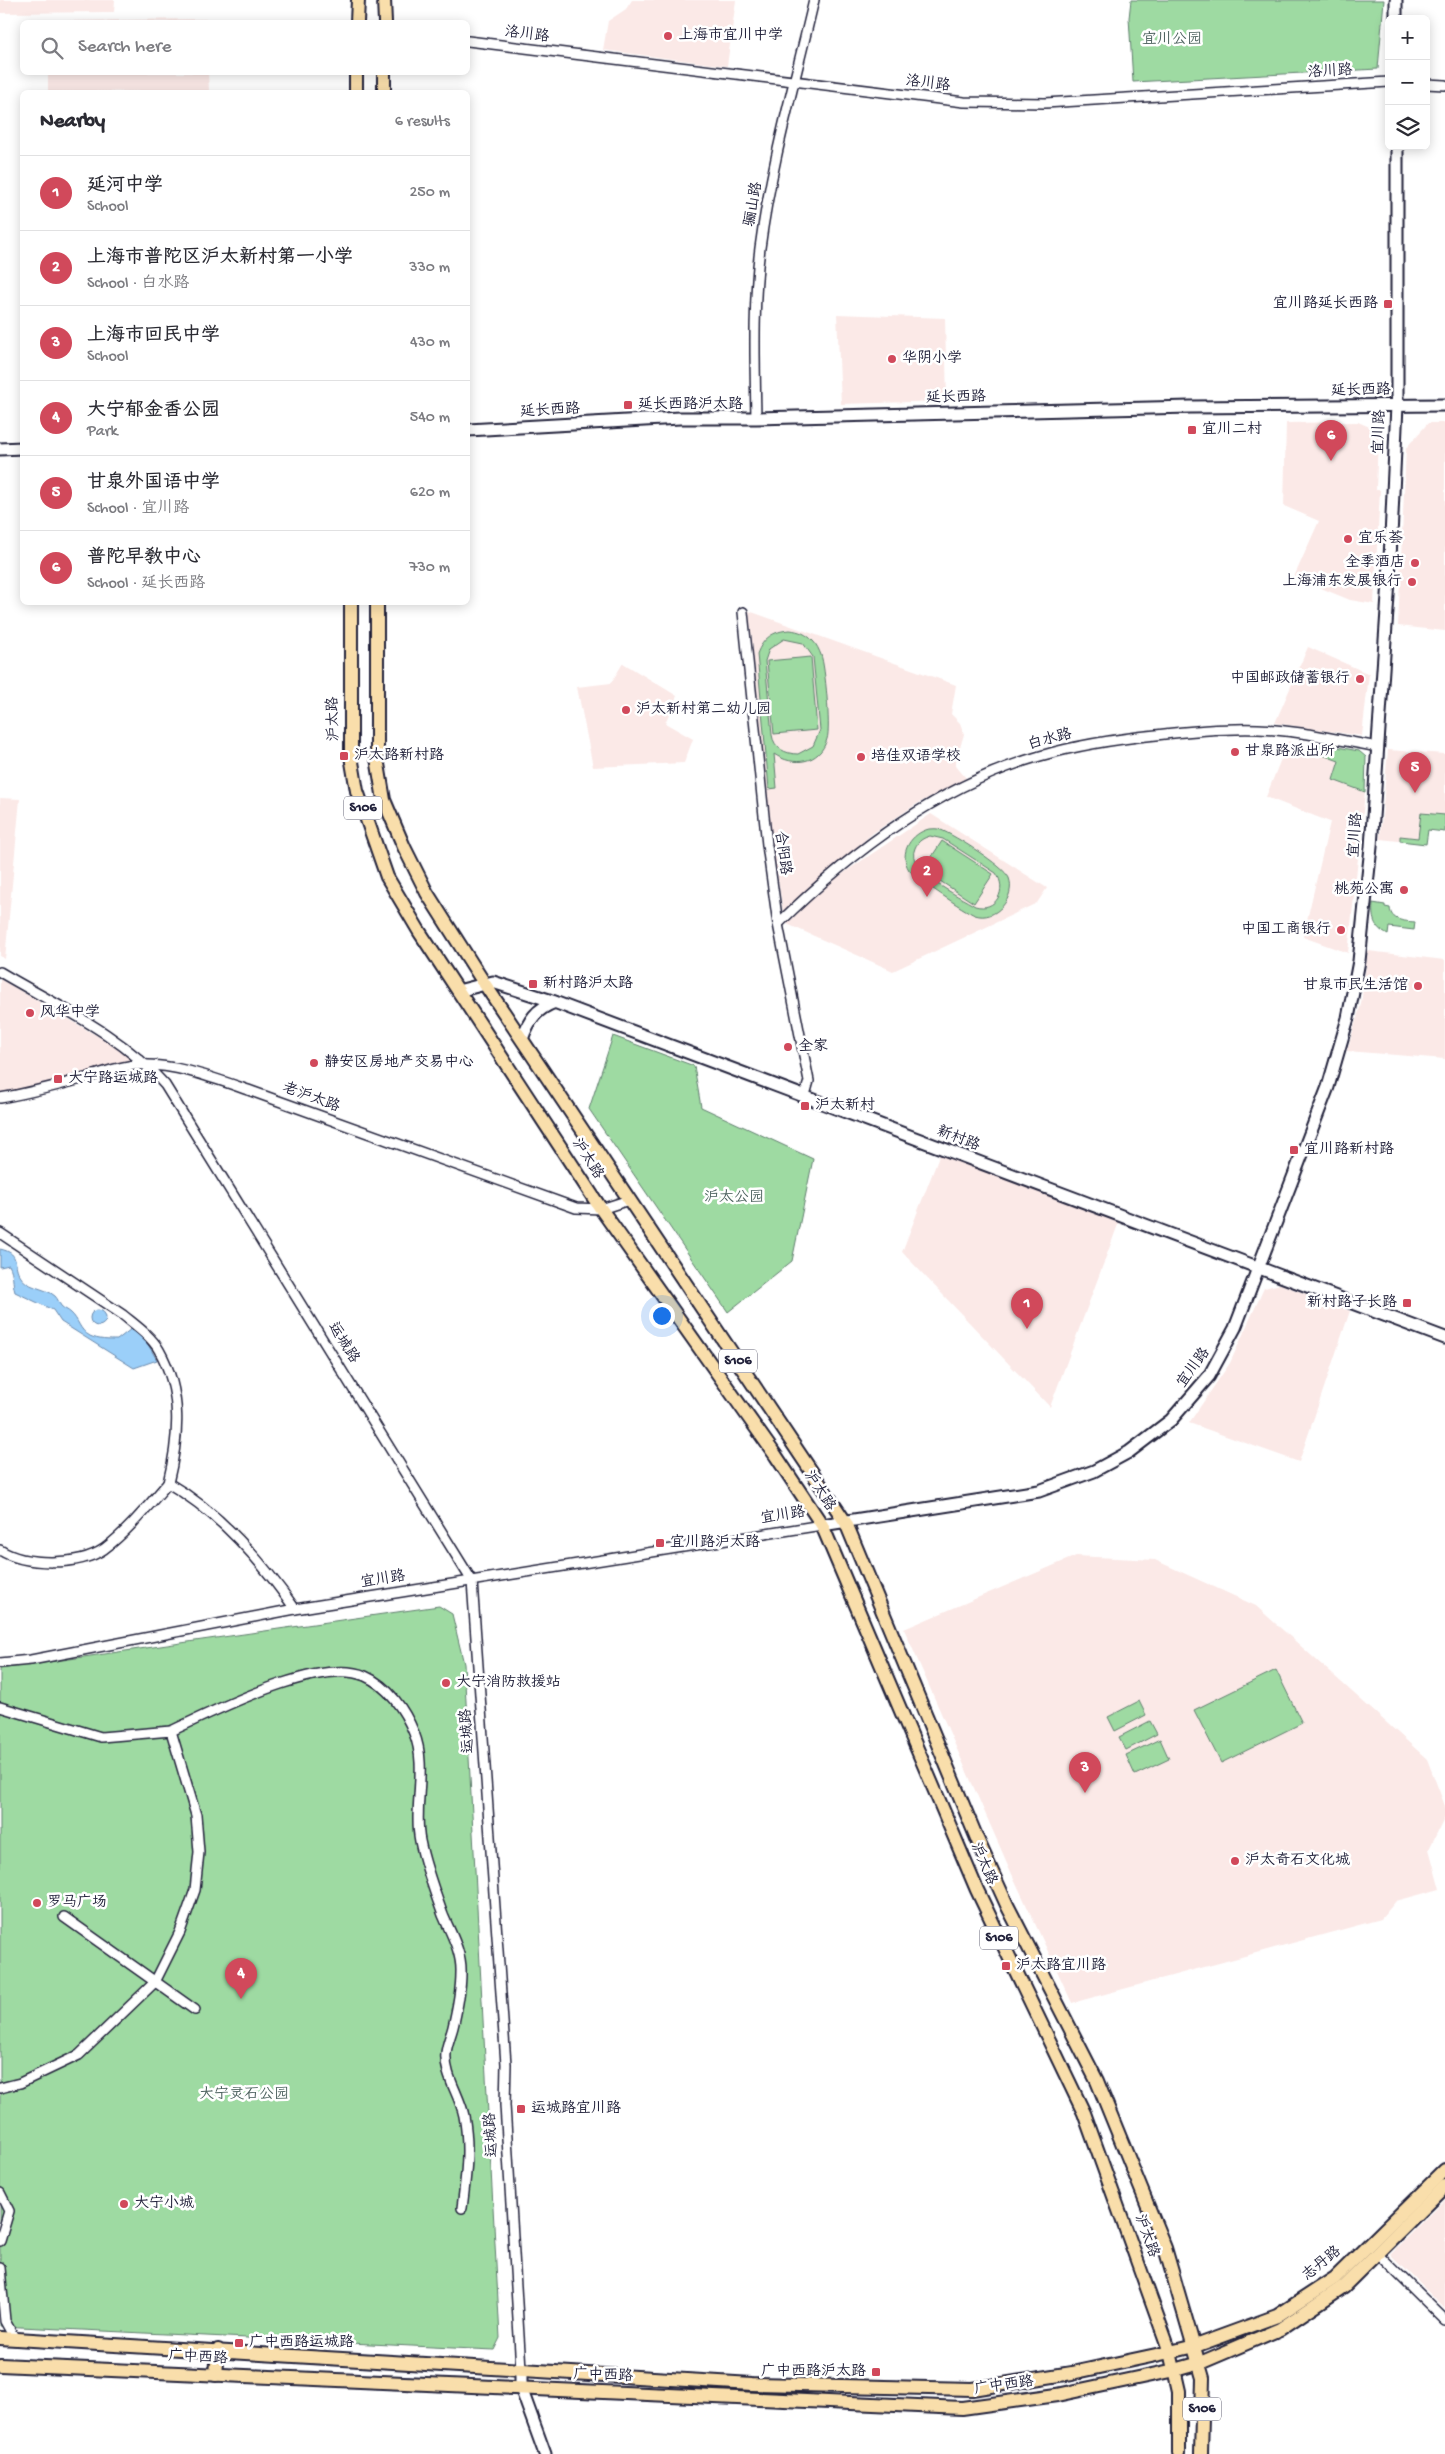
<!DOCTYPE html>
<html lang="en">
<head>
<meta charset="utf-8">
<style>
  :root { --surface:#fff; --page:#f7f7f7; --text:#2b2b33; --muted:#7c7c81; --line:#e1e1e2; --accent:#d1495b }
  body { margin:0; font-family:"Gochi Hand","LXGW WenKai TC",sans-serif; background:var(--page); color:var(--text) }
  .controls { position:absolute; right:15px; top:15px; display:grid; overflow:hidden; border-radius:8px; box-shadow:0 2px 12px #0003 }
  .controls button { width:45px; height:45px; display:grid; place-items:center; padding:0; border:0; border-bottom:1px solid var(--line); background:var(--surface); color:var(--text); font:25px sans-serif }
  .you { position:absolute; left:661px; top:1315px; width:18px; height:18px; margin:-12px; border:4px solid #fff; border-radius:50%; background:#1a73e8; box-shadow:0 0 0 8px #1a73e833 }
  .badge { display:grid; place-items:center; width:32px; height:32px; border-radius:50%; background:var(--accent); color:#fff; font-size:16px; font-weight:700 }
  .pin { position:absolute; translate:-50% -41px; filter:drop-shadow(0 1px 2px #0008) }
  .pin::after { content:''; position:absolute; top:26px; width:18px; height:15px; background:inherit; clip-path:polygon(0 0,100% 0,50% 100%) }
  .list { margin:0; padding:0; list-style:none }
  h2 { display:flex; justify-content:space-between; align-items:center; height:65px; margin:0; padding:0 20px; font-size:21px }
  h2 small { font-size:16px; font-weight:400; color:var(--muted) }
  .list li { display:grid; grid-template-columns:32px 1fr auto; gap:15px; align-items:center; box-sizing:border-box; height:75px; padding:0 20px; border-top:1px solid var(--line) }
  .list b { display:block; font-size:19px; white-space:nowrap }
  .list p { margin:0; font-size:16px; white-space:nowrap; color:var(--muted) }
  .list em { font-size:16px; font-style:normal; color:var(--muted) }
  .icon { flex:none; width:28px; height:28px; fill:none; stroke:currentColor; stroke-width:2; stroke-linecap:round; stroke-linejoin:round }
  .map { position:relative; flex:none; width:1445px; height:2454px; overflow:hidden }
  .search { position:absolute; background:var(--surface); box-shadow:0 2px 12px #0003; left:20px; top:20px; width:450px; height:55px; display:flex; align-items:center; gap:12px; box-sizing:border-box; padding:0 18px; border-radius:8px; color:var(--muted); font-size:19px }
  .panel { position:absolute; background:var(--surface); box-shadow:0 2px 12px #0003; left:20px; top:90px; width:450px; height:515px; border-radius:8px }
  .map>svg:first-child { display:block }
  .built { fill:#fbe9e7 }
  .green { fill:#9edaa2; stroke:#607e6e; fill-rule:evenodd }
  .water { fill:#9bcff9; stroke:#6b8aad }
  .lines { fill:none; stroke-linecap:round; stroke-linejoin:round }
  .street-casing { stroke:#22223b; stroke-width:12 }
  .secondary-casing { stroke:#22223b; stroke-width:15 }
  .primary-casing { stroke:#22223b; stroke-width:16 }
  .street { stroke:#fff; stroke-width:9 }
  .secondary { stroke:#fff; stroke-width:11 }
  .primary { stroke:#f9deab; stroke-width:12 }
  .poi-dot { fill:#d1495b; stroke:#fff; stroke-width:2 }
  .labels { text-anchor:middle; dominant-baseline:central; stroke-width:5; stroke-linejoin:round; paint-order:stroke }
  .shield { fill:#fff; stroke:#646476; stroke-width:1 }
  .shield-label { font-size:14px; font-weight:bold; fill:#22223b }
  .street-label { font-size:15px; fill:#22223b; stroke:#fff }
  .poi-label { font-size:15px; fill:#22223b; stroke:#fff; text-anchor:start }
  .park-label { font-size:15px; fill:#4d625f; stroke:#fff }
</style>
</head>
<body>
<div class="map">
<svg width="1445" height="2454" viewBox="0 0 1445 2454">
  <rect width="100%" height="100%" fill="#fff"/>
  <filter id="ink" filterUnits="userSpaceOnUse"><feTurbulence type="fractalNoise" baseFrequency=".02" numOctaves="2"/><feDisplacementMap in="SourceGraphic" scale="10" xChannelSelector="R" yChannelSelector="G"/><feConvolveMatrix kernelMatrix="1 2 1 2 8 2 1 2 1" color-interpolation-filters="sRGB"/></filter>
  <g filter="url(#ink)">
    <!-- built -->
    <g class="built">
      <polygon points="0,0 115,0 114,12 0,13"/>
      <polygon points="632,0 736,0 727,66 603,50 608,21 626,9"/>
      <polygon points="206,19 207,22 46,21"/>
      <polygon points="48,73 208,73 209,91 48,92"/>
      <polygon points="837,314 945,318 947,401 841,404"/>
      <polygon points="1358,422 1372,428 1378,438 1376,490 1380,490 1374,604 1350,600 1294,577 1319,521 1284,506 1286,423"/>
      <polygon points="1428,423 1445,423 1445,631 1398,626 1406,448"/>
      <polygon points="749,611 956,685 951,714 960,723 964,734 955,765 966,778 915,805 873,833 783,912 772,840"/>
      <polygon points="1308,647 1369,674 1362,736 1275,723"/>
      <polygon points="623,663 677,696 665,723 693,739 684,763 593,767 577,687 611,683"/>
      <polygon points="1288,741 1339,761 1333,780 1365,792 1348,953 1303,937 1330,822 1266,797"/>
      <polygon points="1388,750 1445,754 1445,832 1428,830 1426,844 1380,839"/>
      <polygon points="0,798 20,799 5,959 0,956"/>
      <polygon points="931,814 1047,888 1037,903 893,971 787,924 820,891 845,872"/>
      <polygon points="1368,951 1445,960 1445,1059 1347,1051 1361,1004"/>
      <polygon points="0,979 118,1048 136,1062 30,1088 0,1093"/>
      <polygon points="940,1154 1119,1222 1050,1407 902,1252"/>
      <polygon points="1280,1284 1350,1311 1299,1462 1189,1423 1230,1363 1264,1288"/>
      <polygon points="1076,1556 1155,1560 1256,1606 1407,1741 1427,1759 1445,1806 1445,1817 1429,1849 1440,1889 1396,1901 1381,1919 1072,2003 1011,1872 904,1629"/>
      <polygon points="1445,2199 1445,2309 1390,2254"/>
    </g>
    <!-- green -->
    <g class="green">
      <polygon points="1131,0 1384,0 1378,69 1133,82 1129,18"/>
      <path d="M790 630C799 631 807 634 813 641 817 645 819 650 821 655 825 666 831 728 827 739 820 764 793 767 774 754L777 788 769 789 757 654C763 638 773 631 790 630ZM784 639 803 643 813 657 820 730 813 746 798 754C785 754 774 748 772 735L765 661 769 649Z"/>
      <polygon points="811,657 817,730 774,734 767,661"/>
      <polygon points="1321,744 1359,751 1366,757 1365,792 1333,780 1339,761 1317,753"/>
      <polygon points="1421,813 1445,815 1445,832 1428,830 1426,844 1400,841 1400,836 1418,838"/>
      <path d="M929 829C933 829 937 828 941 830 954 835 1004 866 1009 878 1016 897 996 922 975 915 966 912 914 877 909 870 898 852 912 833 929 829ZM930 836 943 839 996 873C1008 890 996 912 975 906 959 896 904 871 915 848 918 841 923 838 930 836Z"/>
      <polygon points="942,841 993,874 974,903 923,870"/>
      <path d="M1373 903 1385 905V907L1390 908C1391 921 1404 921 1415 922L1414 930 1389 927 1388 935C1373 927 1372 918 1373 903Z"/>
      <polygon points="613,1036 694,1066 701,1107 813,1159 792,1261 728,1312 589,1109"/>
      <polygon points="439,1606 452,1614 464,1664 500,2338 494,2350 0,2326 0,1669"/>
      <polygon points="1276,1670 1302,1723 1221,1763 1194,1710"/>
      <polygon points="1139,1701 1146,1715 1115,1731 1108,1717"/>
      <polygon points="1150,1721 1157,1734 1126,1750 1119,1737"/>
      <polygon points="1160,1739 1169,1759 1135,1775 1126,1755"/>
    </g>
    <!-- water -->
    <g class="water">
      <path d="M0 1249C19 1253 13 1261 19 1274 26 1289 45 1287 55 1296 58 1299 59 1303 61 1306 64 1309 68 1310 71 1313 79 1320 79 1330 90 1336 98 1340 109 1340 117 1340L131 1329 146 1341 157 1360 134 1368 61 1322 53 1310 15 1292C12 1282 14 1274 9 1265L0 1267Z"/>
      <circle cx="98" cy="1318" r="8"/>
    </g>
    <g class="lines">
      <defs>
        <g id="street">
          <polyline points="468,41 964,102 1045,103 1389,82"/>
          <polyline points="1426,84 1445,85"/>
          <path d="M756 418C755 362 753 303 760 248 771 164 795 82 814 0"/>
          <polyline points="743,612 767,845 778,924 809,1081 805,1095"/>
          <path d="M778 924C852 851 939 785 1040 756 1078 745 1117 739 1156 735 1190 731 1224 728 1258 729 1298 730 1338 740 1378 747"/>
          <path d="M0 972C57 1006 121 1034 165 1085L472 1581 506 2064 505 2105 521 2369"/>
          <path d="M0 1098C30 1093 59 1085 89 1077 104 1072 121 1066 137 1065 175 1063 216 1079 251 1091L576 1208 601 1209 629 1200"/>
          <path d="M0 1233 123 1315C135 1325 151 1336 159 1350 183 1392 179 1438 168 1483 220 1513 261 1560 295 1609"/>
          <path d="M0 1550C25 1566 79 1566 104 1549 128 1531 148 1506 168 1483"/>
          <polyline points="0,1663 31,1660 295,1609 822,1525"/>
          <polyline points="0,1707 101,1737 171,1731 196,1815 199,1852 195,1890 180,1932 155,1982 79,2055 20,2083 0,2088"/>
          <path d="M171 1731C215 1711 320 1656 365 1676 388 1686 405 1710 414 1733 428 1767 413 1806 420 1841 425 1866 434 1890 443 1915 451 1934 462 1952 461 1973 461 1991 457 2010 453 2027 451 2035 447 2044 446 2053 444 2076 460 2095 464 2116 470 2147 466 2177 462 2208"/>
          <polyline points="64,1917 195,2010"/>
          <polyline points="0,2193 9,2211 0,2241"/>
          <polyline points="1377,2253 1445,2320"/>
          <polyline points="0,2268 5,2321 15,2339"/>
        </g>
        <g id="secondary">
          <polyline points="1396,0 1396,19"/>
          <polyline points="468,430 680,418 756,418 1190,407 1445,405"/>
          <polyline points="0,449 22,448"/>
          <polyline points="458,991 493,982 549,1000 1445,1338"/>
          <path d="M522 1039C529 1020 536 1009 555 1002"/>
          <polyline points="822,1525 1039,1491 1094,1471 1129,1452 1171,1420 1209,1376 1235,1328 1328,1087 1348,1018 1359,961 1371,847 1389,581 1397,405 1397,146"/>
          <polyline points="521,2369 521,2388 545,2454"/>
        </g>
        <g id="primary">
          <polyline points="384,0 385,22"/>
          <polyline points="357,22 358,0"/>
          <polyline points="356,92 356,72"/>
          <polyline points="384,92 384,72"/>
          <polyline points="351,602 351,756 357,791 387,877 419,931 601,1209 776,1456 822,1525 977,1890 1084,2113 1170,2352 1179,2391 1179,2454"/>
          <polyline points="377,602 377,758 384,800 404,847 427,893 484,983 846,1523 978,1841 1007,1905 1097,2081 1165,2248 1203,2378 1201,2454"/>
          <polyline points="0,2338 752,2384 972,2389 1072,2373 1170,2352 1195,2346 1277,2316 1335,2278 1445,2170"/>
          <polyline points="0,2365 962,2408 1057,2395 1175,2370 1200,2363 1280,2329 1344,2286 1445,2186"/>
          <polyline points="216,2375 218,2350"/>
        </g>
      </defs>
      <!-- street casing -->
      <use href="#street" class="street-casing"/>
      <!-- secondary casing -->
      <use href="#secondary" class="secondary-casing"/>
      <!-- primary casing -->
      <use href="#primary" class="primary-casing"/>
      <!-- street -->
      <use href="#street" class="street"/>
      <!-- secondary -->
      <use href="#secondary" class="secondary"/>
      <!-- primary -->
      <use href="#primary" class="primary"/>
    </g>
  </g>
  <!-- markers -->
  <g class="poi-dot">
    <circle cx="668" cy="36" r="5"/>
    <rect x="1383" y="299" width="10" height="10" rx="2.5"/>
    <circle cx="892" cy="359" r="5"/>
    <rect x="623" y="400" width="10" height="10" rx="2.5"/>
    <rect x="1187" y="425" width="10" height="10" rx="2.5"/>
    <circle cx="1348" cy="539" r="5"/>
    <circle cx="1415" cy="563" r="5"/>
    <circle cx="1412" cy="582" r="5"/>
    <circle cx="1360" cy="679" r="5"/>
    <circle cx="626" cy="710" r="5"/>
    <circle cx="1235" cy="752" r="5"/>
    <rect x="339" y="751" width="10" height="10" rx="2.5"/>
    <circle cx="861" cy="757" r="5"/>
    <circle cx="1404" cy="890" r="5"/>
    <circle cx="1341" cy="930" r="5"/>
    <rect x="528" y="979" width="10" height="10" rx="2.5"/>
    <circle cx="1418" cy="986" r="5"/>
    <circle cx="30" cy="1013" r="5"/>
    <circle cx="788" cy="1047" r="5"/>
    <circle cx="314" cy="1063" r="5"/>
    <rect x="53" y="1074" width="10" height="10" rx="2.5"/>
    <rect x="800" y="1101" width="10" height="10" rx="2.5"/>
    <rect x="1289" y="1145" width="10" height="10" rx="2.5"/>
    <rect x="1402" y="1298" width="10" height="10" rx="2.5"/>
    <rect x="655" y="1538" width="10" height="10" rx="2.5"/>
    <circle cx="446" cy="1683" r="5"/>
    <circle cx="1235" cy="1861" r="5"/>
    <circle cx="37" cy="1903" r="5"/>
    <rect x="1001" y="1961" width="10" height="10" rx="2.5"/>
    <rect x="516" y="2104" width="10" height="10" rx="2.5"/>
    <circle cx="124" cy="2204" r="5"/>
    <rect x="234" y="2338" width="10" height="10" rx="2.5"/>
    <rect x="871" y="2367" width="10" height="10" rx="2.5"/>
  </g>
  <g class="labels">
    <!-- shield labels -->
    <g class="shield">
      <rect x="344" y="796.5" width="38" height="23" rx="4"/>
      <rect x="719" y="1349.5" width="38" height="23" rx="4"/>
      <rect x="980" y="1926.5" width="38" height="23" rx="4"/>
      <rect x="1183" y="2397.5" width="38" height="23" rx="4"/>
    </g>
    <g class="shield-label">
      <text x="363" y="808">S106</text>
      <text x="738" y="1361">S106</text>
      <text x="999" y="1938">S106</text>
      <text x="1202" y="2409">S106</text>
    </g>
    <!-- street labels -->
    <g class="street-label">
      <text transform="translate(527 35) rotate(7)">洛川路</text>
      <text transform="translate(1330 72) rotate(-3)">洛川路</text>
      <text transform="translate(928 84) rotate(7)">洛川路</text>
      <text transform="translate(754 204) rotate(-80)">骊山路</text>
      <text transform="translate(1361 391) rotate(-1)">延长西路</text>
      <text transform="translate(956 398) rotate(-1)">延长西路</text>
      <text transform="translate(550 411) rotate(-3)">延长西路</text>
      <text transform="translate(1380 432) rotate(-88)">宜川路</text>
      <text transform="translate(334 719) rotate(-91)">沪太路</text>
      <text transform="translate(1050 740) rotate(-15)">白水路</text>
      <text transform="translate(1356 835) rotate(-86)">宜川路</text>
      <text transform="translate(782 853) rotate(82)">合阳路</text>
      <text transform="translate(311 1098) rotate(20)">老沪太路</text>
      <text transform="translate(958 1139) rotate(21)">新村路</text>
      <text transform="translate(587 1159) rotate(57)">沪太路</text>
      <text transform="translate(343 1343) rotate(58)">运城路</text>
      <text transform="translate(1194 1368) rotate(-54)">宜川路</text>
      <text transform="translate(819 1491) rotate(57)">沪太路</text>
      <text transform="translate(783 1516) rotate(-9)">宜川路</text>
      <text transform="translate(383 1580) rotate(-9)">宜川路</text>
      <text transform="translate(468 1731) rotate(-94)">运城路</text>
      <text transform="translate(983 1864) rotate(67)">沪太路</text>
      <text transform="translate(492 2135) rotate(-93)">运城路</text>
      <text transform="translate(1146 2236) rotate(70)">沪太路</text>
      <text transform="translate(1322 2264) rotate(-39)">志丹路</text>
      <text transform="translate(198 2358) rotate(3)">广中西路</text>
      <text transform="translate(603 2376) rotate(2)">广中西路</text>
      <text transform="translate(1004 2386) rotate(-8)">广中西路</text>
    </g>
    <!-- poi labels -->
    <g class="poi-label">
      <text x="678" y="36">上海市宜川中学</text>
      <text x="1378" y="304" text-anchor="end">宜川路延长西路</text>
      <text x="902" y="359">华阴小学</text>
      <text x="638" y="405">延长西路沪太路</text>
      <text x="1202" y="430">宜川二村</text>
      <text x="1358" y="539">宜乐荟</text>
      <text x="1405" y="563" text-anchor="end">全季酒店</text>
      <text x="1402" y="582" text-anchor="end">上海浦东发展银行</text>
      <text x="1350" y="679" text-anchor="end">中国邮政储蓄银行</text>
      <text x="636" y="710">沪太新村第二幼儿园</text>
      <text x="1245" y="752">甘泉路派出所</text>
      <text x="354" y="756">沪太路新村路</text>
      <text x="871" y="757">培佳双语学校</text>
      <text x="1394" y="890" text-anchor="end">桃苑公寓</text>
      <text x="1331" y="930" text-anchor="end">中国工商银行</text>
      <text x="543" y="984">新村路沪太路</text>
      <text x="1408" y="986" text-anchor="end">甘泉市民生活馆</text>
      <text x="40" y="1013">风华中学</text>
      <text x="798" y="1047">全家</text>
      <text x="324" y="1063">静安区房地产交易中心</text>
      <text x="68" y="1079">大宁路运城路</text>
      <text x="815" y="1106">沪太新村</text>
      <text x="1304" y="1150">宜川路新村路</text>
      <text x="1397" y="1303" text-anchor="end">新村路子长路</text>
      <text x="670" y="1543">宜川路沪太路</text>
      <text x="456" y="1683">大宁消防救援站</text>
      <text x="1245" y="1861">沪太奇石文化城</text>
      <text x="47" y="1903">罗马广场</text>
      <text x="1016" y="1966">沪太路宜川路</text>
      <text x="531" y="2109">运城路宜川路</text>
      <text x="134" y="2204">大宁小城</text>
      <text x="249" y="2343">广中西路运城路</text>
      <text x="866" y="2372" text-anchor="end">广中西路沪太路</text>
    </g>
    <!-- park labels -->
    <g class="park-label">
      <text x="1172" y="40">宜川公园</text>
      <text x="734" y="1198">沪太公园</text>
      <text x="244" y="2095">大宁灵石公园</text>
    </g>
  </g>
</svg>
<div class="controls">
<button>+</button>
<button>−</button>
<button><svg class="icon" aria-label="layers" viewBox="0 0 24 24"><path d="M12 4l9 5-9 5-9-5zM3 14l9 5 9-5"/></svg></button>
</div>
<div class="you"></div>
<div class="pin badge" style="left:1027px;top:1329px">1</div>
<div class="pin badge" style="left:927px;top:897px">2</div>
<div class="pin badge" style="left:1085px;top:1793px">3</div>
<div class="pin badge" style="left:241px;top:1999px">4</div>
<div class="pin badge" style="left:1415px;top:793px">5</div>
<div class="pin badge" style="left:1331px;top:461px">6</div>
<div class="search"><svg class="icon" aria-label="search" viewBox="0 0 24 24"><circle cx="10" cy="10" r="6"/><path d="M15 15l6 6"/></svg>Search here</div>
<section class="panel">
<h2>Nearby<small>6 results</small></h2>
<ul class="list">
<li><span class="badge">1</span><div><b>延河中学</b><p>School</p></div><em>250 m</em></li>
<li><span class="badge">2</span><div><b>上海市普陀区沪太新村第一小学</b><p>School · 白水路</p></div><em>330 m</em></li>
<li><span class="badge">3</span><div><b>上海市回民中学</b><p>School</p></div><em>430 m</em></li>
<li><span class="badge">4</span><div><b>大宁郁金香公园</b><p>Park</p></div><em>540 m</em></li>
<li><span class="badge">5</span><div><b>甘泉外国语中学</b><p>School · 宜川路</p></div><em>620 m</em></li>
<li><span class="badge">6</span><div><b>普陀早教中心</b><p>School · 延长西路</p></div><em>730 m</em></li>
</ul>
</section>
</div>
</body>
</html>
